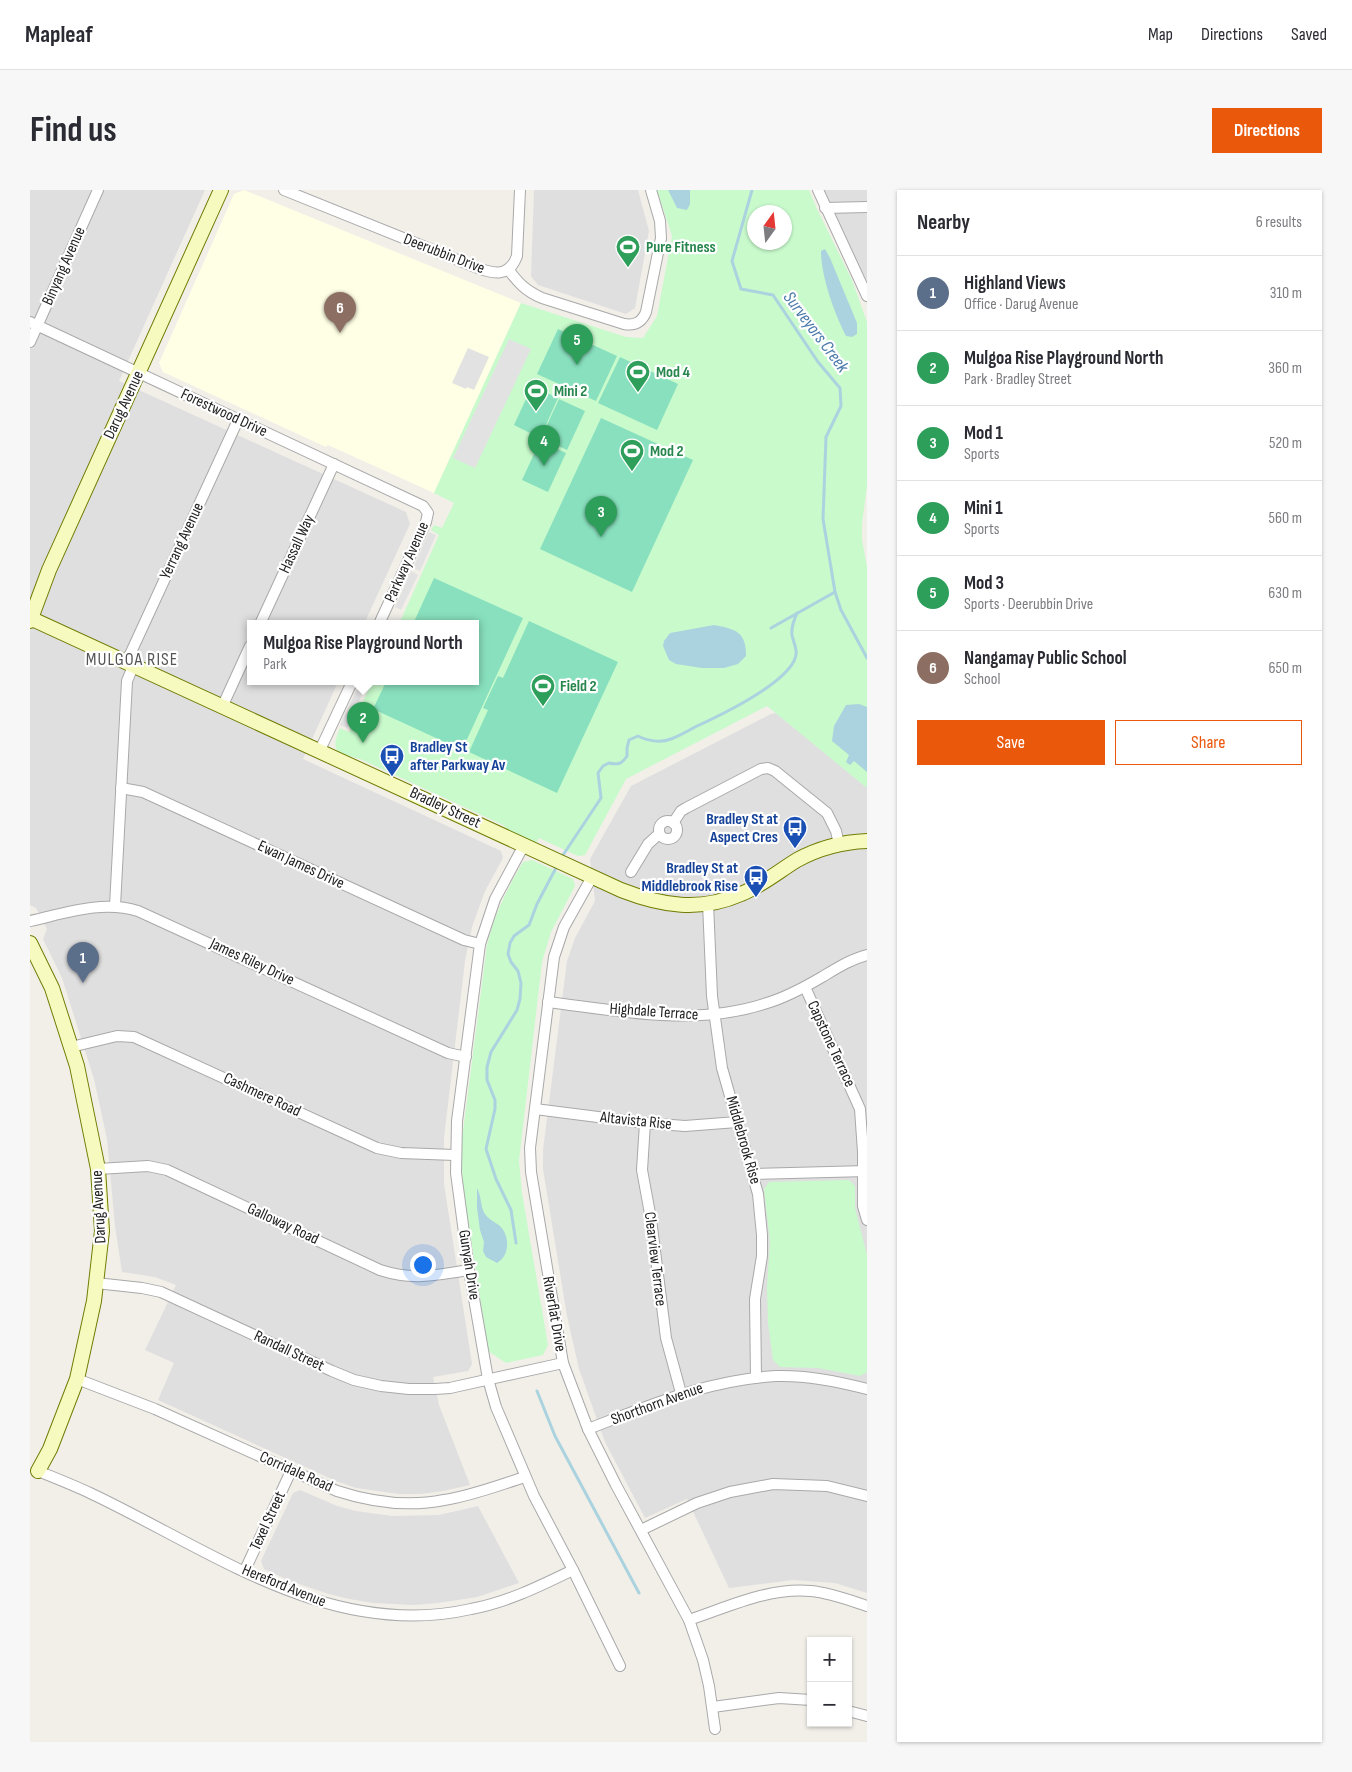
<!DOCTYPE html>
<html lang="en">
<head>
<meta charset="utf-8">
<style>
  :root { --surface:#fff; --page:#f7f7f7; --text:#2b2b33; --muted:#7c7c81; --line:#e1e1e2; --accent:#ea580c }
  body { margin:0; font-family:"Sofia Sans Condensed",sans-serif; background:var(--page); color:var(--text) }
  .controls { position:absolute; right:15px; bottom:15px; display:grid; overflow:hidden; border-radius:0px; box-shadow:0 1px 4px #0004 }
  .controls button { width:45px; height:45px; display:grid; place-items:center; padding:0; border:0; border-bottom:1px solid var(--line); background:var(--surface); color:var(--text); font:25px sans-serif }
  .compass { position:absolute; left:717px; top:15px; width:45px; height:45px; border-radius:50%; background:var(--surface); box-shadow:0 1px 4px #0004; rotate:15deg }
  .you { position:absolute; left:392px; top:1074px; width:18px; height:18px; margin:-12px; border:4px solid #fff; border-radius:50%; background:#1a73e8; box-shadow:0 0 0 8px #1a73e833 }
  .badge { display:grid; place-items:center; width:32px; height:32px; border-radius:50%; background:var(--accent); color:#fff; font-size:16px; font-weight:700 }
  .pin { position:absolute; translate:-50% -41px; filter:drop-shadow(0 1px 2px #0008) }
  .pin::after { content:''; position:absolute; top:26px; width:18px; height:15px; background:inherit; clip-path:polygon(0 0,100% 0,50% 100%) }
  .popup { position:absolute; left:217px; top:430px; width:232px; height:65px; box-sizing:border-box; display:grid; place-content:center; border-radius:0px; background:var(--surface); filter:drop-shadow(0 1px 4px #0005); font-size:16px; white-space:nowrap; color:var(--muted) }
  .popup b { font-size:19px; color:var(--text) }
  .popup::after { content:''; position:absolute; left:50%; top:100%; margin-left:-10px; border:10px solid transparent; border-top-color:var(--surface) }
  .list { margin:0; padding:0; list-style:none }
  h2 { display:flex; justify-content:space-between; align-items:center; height:65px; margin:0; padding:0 20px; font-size:21px }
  h2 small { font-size:16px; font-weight:400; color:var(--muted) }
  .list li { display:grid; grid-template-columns:32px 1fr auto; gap:15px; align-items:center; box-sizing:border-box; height:75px; padding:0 20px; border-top:1px solid var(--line) }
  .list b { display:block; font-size:19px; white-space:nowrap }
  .list p { margin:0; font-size:16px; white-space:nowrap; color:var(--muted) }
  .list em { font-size:16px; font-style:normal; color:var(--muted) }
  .actions { display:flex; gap:10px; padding:15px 20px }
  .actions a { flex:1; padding:11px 0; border:1px solid var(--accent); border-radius:0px; text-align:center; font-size:18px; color:var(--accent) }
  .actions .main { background:var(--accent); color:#fff }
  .map { position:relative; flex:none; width:837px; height:1552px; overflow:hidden; border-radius:0px }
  header { display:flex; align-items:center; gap:30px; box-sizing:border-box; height:70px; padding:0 25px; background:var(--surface); border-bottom:1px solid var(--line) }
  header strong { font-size:24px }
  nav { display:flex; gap:28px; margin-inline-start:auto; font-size:18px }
  .intro { display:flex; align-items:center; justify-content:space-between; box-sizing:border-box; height:120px; padding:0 30px }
  h1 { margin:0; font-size:35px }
  .button { padding:12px 22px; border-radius:0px; background:var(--accent); color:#fff; font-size:18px; font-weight:700 }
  main { display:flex; gap:30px; padding:0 30px }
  aside { flex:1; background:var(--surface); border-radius:0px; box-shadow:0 1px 4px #0004 }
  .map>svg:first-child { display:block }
  .residential { fill:#e0dfdf }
  .education { fill:#ffffe5 }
  .park { fill:#c8facc; fill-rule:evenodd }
  .pitch { fill:#88e0be }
  .parking { fill:#e2e2e2 }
  .water { fill:#aad3df }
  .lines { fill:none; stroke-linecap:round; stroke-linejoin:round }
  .stream { stroke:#aad3df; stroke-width:3 }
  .street-casing { stroke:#a9a9a9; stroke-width:12 }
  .secondary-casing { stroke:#707d05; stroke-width:16 }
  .street { stroke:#fff; stroke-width:10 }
  .secondary { stroke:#f7fabf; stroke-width:14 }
  .labels { text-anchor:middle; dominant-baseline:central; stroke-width:4.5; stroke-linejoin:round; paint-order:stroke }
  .leisure-label { font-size:16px; font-weight:bold; fill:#27864d; stroke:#fff; text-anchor:start }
  .street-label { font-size:16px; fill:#222; stroke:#fff }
  .transit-label { font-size:16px; font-weight:bold; fill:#164399; stroke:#fff; text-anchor:end }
  .water-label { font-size:18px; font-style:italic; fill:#4a7aab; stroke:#fff }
  .neighbourhood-label { font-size:18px; letter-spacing:1px; fill:#555; stroke:#fff }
</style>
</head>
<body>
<header>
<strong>Mapleaf</strong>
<nav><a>Map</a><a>Directions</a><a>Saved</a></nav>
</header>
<div class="intro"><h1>Find us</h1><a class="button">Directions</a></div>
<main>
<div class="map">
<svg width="837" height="1552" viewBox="0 0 837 1552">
  <rect width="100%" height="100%" fill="#f2efe9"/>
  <!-- residential -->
  <g class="residential">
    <polygon points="0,0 175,0 89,191 376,322 380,334 334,434 220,434 220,492 308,492 273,569 471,661 473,668 455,701 442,737 435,771 414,948 414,994 442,1174 438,1181 403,1187 409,1215 440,1295 413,1301 391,1304 369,1304 326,1298 306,1291 128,1210 144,1173 115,1160 146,1095 125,1087 92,1082 85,1036 77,949 64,889 32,788 13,749 17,739 6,718 0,715"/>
    <polygon points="504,0 608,0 619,41 605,118 596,124 508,95 501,86"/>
    <polygon points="786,0 837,0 837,114 791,15"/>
    <polygon points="746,523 837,597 837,1403 805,1393 763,1390 699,1398 657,1309 615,1328 575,1252 549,1179 537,1126 513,979 513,960 537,771 545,748 565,711 560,669 601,596 741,524"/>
    <polygon points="270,1300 307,1316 326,1321 362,1326 409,1325 448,1316 489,1393 447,1407 408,1413 384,1415 343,1413 319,1409 299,1404 263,1392 234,1379 231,1371 263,1303"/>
  </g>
  <!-- education -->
  <polygon class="education" points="214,0 491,113 404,303 298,255 296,257 133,182 129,173 204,4"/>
  <!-- park -->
  <g class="park">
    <path d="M627 0H779L787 19 822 90 837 132V296L832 334V350L837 377V598L737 516 596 589 555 665 548 666 509 648 506 653 479 641 473 635 330 569C308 562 299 564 310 538L319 542 342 492H446V434H369L409 345 401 340 404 335 412 338 424 313 404 303 491 113 596 147 613 148 627 126 642 46ZM724 22H754V52H724Z"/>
    <path d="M502 670 543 689 545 696 521 742 512 772 489 971 492 1003 518 1155 513 1165 476 1173 458 1161 433 996 431 957 457 755C464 725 477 699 493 672Z"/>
    <polygon points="819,990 825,996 825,1018 837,1065 837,1182 830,1186 788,1178 750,1177 743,1170 738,1133 737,1097 740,1052 734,999 739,992"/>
  </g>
  <!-- pitch -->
  <g class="pitch">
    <polygon points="528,139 587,166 566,211 507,184"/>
    <polygon points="590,167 648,194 627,240 568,213"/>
    <polygon points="502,196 528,208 510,248 484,235"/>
    <polygon points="529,209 555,221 537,260 511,248"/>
    <polygon points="571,228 663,270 602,402 510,359"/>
    <polygon points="510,251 536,263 518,302 492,290"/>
    <polygon points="404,388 493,428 432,560 343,519 356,492 446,492 446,434 383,434"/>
    <polygon points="499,431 588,472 527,603 439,562 458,520 453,518 468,486 473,488"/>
  </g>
  <!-- parking -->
  <g class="parking">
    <polygon points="479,149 501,159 445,278 423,268"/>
    <polygon points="438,158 459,167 444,200 437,197 436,199 422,193"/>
    <polygon points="399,342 406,345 390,381 383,378"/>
    <polygon points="381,381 388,385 371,420 365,417"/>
    <polygon points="327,499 333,502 317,538 310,535"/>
  </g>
  <!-- water -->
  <g class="water">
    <polygon points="638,0 660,0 660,14 657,20 647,18"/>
    <path d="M795 59 800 68 827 133V144L822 147 816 146C804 123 791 86 791 61Z"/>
    <path d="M684 435C706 439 716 442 716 466L708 474 694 478H672L646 474 639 470 633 456 634 451 640 443Z"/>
    <polygon points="829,514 837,517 837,582 824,571 820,575 816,572 819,565 802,551 804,536 816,515"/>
    <path d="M447 998C452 1007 450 1017 455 1024 458 1029 465 1032 470 1036 480 1046 480 1066 467 1073L456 1067 453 1061 454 1052 450 1040 447 1018Z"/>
  </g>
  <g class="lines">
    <!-- stream -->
    <g class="stream">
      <polyline points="722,0 702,71 711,99 743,105 788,172 810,198 811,216 796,247 793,329 805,402 811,420 837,468"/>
      <polyline points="741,438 805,402"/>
      <path d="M531 668 571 608 568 583 573 576 579 573C588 575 592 574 597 566V558L599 550 608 546C617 551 631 553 641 549 649 546 658 541 665 537 691 525 751 496 764 471 769 461 764 455 762 445 761 437 764 430 767 423"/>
      <polyline points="486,1053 481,1020 466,989 456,959 465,919 465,910 457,890 457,877 461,862 487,820 490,809 491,793 488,781 481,772 478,764 480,753 484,746 499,735 507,714 528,674"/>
      <polyline points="507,1201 525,1246 609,1403"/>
    </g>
    <defs>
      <g id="street">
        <path d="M254 0 445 77C463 84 479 88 487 66L490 0"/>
        <polyline points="788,0 837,106"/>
        <polyline points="795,18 837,17"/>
        <path d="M478 79C488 93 496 101 512 108L594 134C605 136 612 132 616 122L631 48 630 31 621 0"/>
        <polyline points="0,132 393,316 398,323 396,332 349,434"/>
        <polyline points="0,152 68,0"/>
        <polyline points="230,434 304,274"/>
        <polyline points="97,471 208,230"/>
        <polyline points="193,515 220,456"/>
        <polyline points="290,560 322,492"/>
        <polyline points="91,598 113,602 434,750 450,754"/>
        <circle cx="638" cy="640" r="9"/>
        <polyline points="643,633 651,621 656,618 731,579 738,578 745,581 797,623 806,641 809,654"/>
        <polyline points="494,655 465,709 450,754 427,931 426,983 439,1080 458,1189 466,1217 504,1306 543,1380 590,1476"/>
        <polyline points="601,682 618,654 629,644"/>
        <polyline points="562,687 534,737 524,767 500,958 501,982 533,1173 558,1239 586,1295 659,1430 673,1470 679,1496 685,1539"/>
        <polyline points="678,713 682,806 692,878 728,1004 732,1045 732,1066 725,1109 726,1188"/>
        <polyline points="85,716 97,491 104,474"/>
        <path d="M0 731C36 723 72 710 108 721L418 863 436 867"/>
        <polyline points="775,797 830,919 833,962 833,1016 837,1030"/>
        <path d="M518 812C591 821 665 837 737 813 757 807 775 797 792 787 807 778 821 769 837 765"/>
        <polyline points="41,857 87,846 104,847 347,958 371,963 425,965"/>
        <polyline points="505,919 615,933 655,936 707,932"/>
        <polyline points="615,933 612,980 621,1029 636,1148 651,1203"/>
        <path d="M68 979 118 976 137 980 350 1080C384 1091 405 1085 439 1080"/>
        <polyline points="723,984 837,981"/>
        <polyline points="66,1093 112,1098 131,1102 302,1181 324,1190 351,1196 379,1199 405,1199 420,1198 533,1173"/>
        <path d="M47 1189 125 1219 307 1301C341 1312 379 1317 414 1310 441 1306 469 1295 495 1287"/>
        <path d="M558 1239C621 1215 677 1190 746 1186 776 1185 807 1191 837 1199"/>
        <path d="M8 1281C25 1288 43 1295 60 1303 181 1360 300 1451 441 1419 478 1412 510 1396 543 1380"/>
        <polyline points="611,1340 667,1313 700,1302 743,1294 797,1296 837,1306"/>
        <polyline points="215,1380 261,1281"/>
        <path d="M659 1430C698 1417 739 1397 781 1401 801 1403 819 1410 837 1416"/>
        <polyline points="683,1517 749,1508 781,1510"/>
        <polyline points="818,1521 837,1526"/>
      </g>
      <g id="secondary">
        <path d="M0 428 591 700C632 716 670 722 711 704 731 696 749 681 767 670 789 658 812 652 837 651"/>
        <polyline points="0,431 19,380 191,0"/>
        <polyline points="0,753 22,798 47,876 68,979 72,1041 64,1111 47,1189 20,1259 8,1281"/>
      </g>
    </defs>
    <!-- street casing -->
    <use href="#street" class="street-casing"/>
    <!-- secondary casing -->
    <use href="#secondary" class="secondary-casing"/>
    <!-- street -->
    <use href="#street" class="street"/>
    <!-- secondary -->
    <use href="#secondary" class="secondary"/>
  </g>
  <!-- icons -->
  <defs>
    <symbol id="stadium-pin" viewBox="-11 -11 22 30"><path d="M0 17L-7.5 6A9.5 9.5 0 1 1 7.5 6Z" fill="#2e9e5b" stroke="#fff"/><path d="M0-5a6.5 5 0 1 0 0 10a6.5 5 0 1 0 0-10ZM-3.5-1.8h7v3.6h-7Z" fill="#fff"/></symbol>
    <symbol id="bus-pin" viewBox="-11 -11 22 30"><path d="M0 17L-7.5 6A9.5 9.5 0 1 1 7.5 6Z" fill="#1a4fb4" stroke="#fff"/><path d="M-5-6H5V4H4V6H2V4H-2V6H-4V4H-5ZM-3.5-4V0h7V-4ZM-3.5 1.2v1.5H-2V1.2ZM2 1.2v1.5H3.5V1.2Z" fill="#fff"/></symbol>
  </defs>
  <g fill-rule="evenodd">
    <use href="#stadium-pin" x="584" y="43" width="28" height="38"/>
    <use href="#stadium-pin" x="594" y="168" width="28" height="38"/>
    <use href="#stadium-pin" x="492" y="187" width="28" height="38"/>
    <use href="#stadium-pin" x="588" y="247" width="28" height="38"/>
    <use href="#stadium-pin" x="499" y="482" width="28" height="38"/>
    <use href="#bus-pin" x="348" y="552" width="28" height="38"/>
    <use href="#bus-pin" x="751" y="624" width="28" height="38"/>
    <use href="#bus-pin" x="712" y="673" width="28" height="38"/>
  </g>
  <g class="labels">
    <!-- leisure labels -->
    <g class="leisure-label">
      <text x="616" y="57">Pure Fitness</text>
      <text x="626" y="182">Mod 4</text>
      <text x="524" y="201">Mini 2</text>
      <text x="620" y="261">Mod 2</text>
      <text x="530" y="496">Field 2</text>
    </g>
    <!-- street labels -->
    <g class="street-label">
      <text transform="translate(414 64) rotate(21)">Deerubbin Drive</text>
      <text transform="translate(34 76) rotate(-66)">Binyang Avenue</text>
      <text transform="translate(94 215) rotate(-65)">Darug Avenue</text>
      <text transform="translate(194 223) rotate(25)">Forestwood Drive</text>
      <text transform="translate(152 351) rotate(-65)">Yerrang Avenue</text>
      <text transform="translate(267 354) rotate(-65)">Hassall Way</text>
      <text transform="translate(377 372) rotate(-66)">Parkway Avenue</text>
      <text transform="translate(415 618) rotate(25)">Bradley Street</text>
      <text transform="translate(271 675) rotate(25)">Ewan James Drive</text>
      <text transform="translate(222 772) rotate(25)">James Riley Drive</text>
      <text transform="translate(624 822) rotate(4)">Highdale Terrace</text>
      <text transform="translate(801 854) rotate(65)">Capstone Terrace</text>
      <text transform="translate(232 905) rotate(25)">Cashmere Road</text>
      <text transform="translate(606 931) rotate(6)">Altavista Rise</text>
      <text transform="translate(713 950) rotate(74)">Middlebrook Rise</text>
      <text transform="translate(69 1017) rotate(-93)">Darug Avenue</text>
      <text transform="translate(253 1034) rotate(25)">Galloway Road</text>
      <text transform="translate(625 1069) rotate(83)">Clearview Terrace</text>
      <text transform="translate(439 1075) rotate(81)">Gunyah Drive</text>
      <text transform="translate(524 1124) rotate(80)">Riverflat Drive</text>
      <text transform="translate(259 1161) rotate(25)">Randall Street</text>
      <text transform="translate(627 1214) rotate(-20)">Shorthorn Avenue</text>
      <text transform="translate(266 1282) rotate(24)">Corridale Road</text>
      <text transform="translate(238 1331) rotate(-65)">Texel Street</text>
      <text transform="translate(254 1396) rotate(22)">Hereford Avenue</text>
    </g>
    <!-- transit labels -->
    <g class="transit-label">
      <text x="380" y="557" text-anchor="start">Bradley St<tspan x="380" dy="18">after Parkway Av</tspan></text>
      <text x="748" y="629">Bradley St at<tspan x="748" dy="18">Aspect Cres</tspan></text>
      <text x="708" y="678">Bradley St at<tspan x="708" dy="18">Middlebrook Rise</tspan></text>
    </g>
    <!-- water labels -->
    <g class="water-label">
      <text transform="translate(786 142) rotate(53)">Surveyors Creek</text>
    </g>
    <!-- neighbourhood labels -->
    <g class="neighbourhood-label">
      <text x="102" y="469">MULGOA RISE</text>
    </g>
  </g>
</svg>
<div class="controls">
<button>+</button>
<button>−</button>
</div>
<svg class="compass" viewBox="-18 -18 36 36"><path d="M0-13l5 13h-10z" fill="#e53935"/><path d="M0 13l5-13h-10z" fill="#7c7c81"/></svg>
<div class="you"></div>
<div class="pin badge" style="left:53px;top:793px;background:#5c6f8a">1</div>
<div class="pin badge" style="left:333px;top:553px;background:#2e9e5b">2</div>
<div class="popup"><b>Mulgoa Rise Playground North</b>Park</div>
<div class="pin badge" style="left:571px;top:347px;background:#2e9e5b">3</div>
<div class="pin badge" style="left:514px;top:276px;background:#2e9e5b">4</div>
<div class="pin badge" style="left:547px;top:175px;background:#2e9e5b">5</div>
<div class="pin badge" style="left:310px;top:143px;background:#8d6e63">6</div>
</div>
<aside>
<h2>Nearby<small>6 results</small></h2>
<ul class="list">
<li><span class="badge" style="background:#5c6f8a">1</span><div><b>Highland Views</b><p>Office · Darug Avenue</p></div><em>310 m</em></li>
<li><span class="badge" style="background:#2e9e5b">2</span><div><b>Mulgoa Rise Playground North</b><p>Park · Bradley Street</p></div><em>360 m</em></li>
<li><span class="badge" style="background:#2e9e5b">3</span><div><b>Mod 1</b><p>Sports</p></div><em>520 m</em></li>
<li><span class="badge" style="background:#2e9e5b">4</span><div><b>Mini 1</b><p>Sports</p></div><em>560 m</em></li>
<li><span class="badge" style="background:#2e9e5b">5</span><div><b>Mod 3</b><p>Sports · Deerubbin Drive</p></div><em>630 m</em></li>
<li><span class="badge" style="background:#8d6e63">6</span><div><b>Nangamay Public School</b><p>School</p></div><em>650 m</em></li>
</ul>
<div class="actions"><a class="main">Save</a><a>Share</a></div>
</aside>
</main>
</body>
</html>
